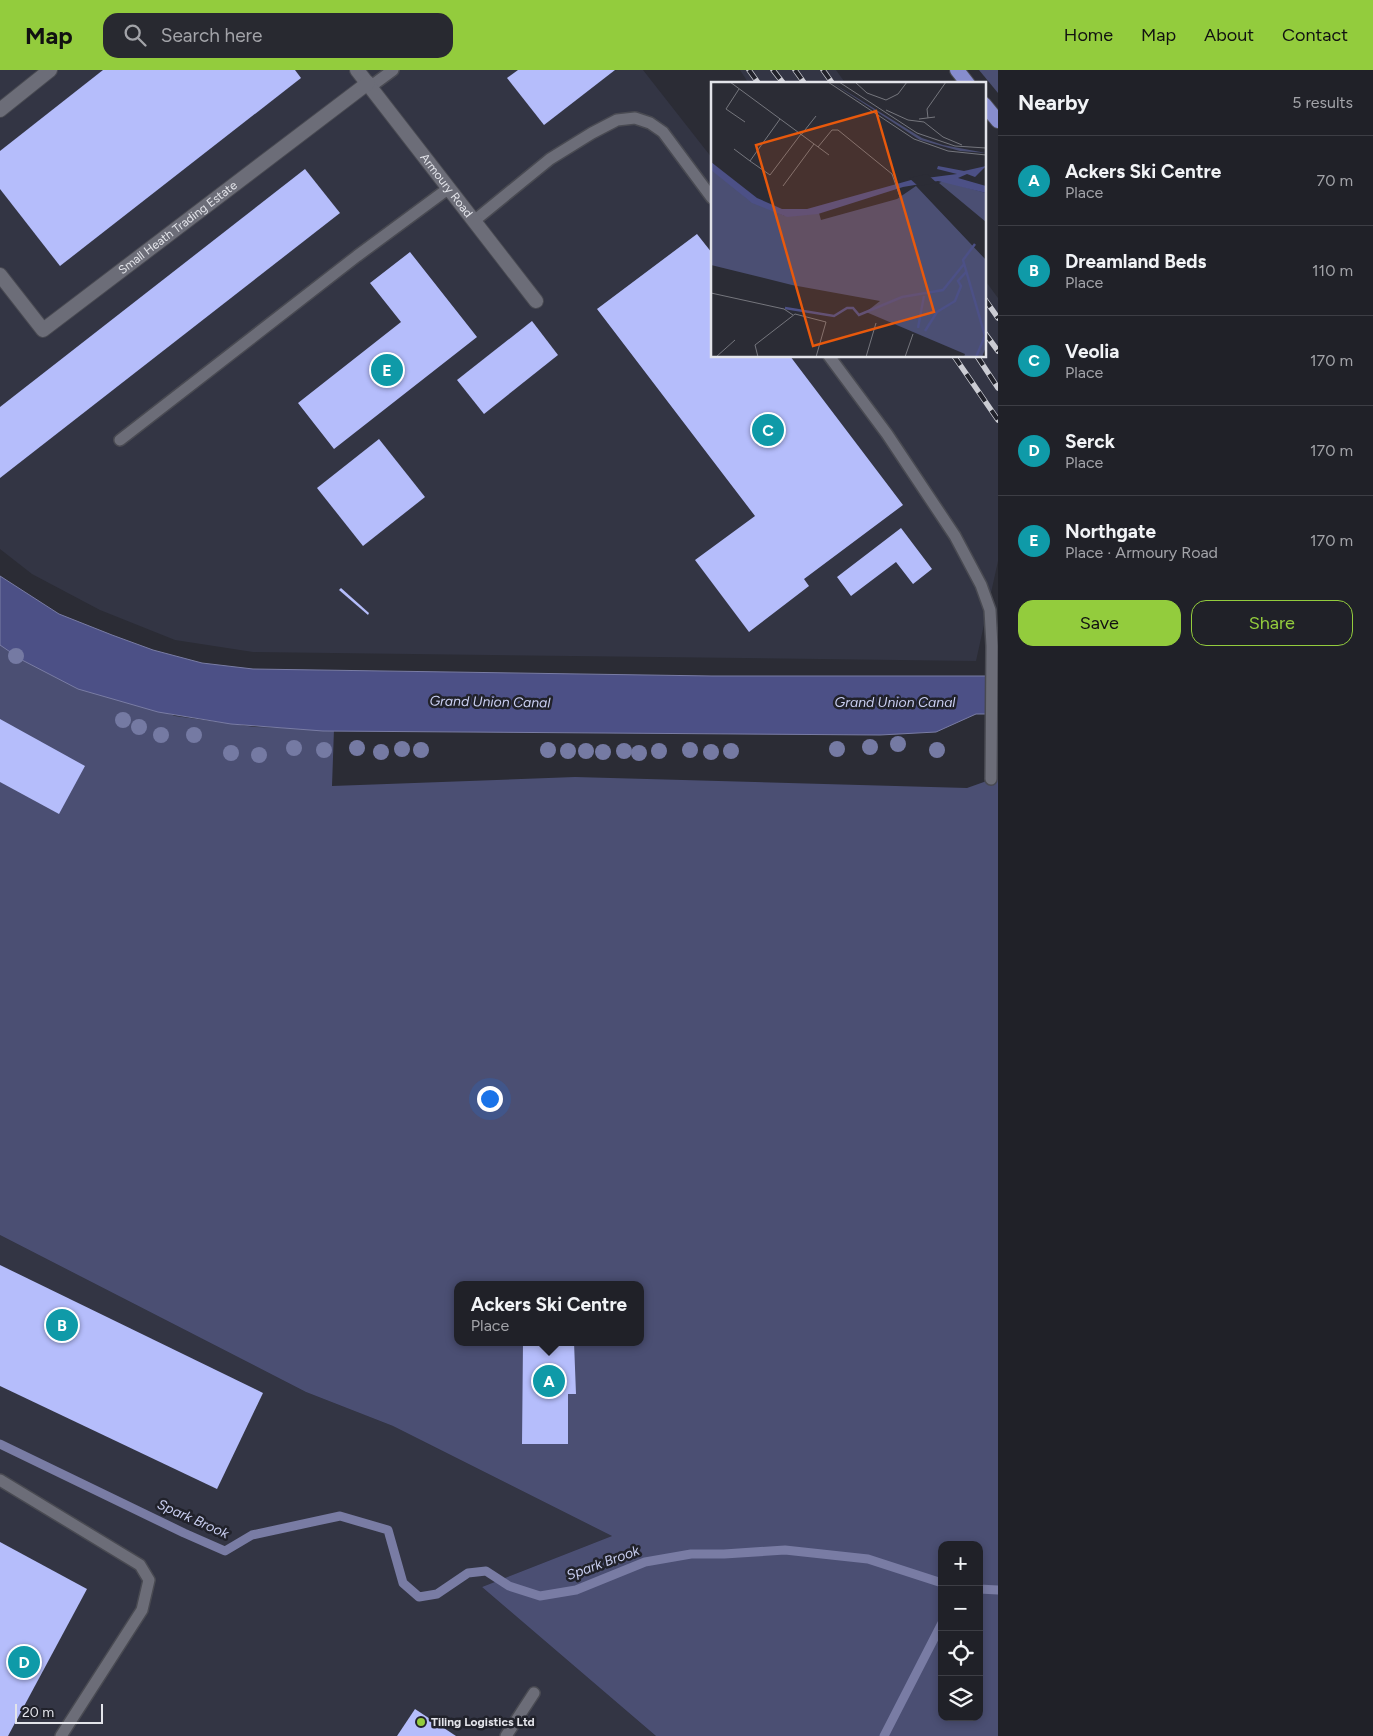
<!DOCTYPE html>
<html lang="en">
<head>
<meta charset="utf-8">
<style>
  :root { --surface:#202128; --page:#282930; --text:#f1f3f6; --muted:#a2a3a8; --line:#3d3e45; --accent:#93cc3d }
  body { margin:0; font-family:Figtree,sans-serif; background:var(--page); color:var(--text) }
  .controls { position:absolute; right:15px; bottom:15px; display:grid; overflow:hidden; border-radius:10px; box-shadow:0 2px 8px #0003 }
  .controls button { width:45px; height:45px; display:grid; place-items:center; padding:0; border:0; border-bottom:1px solid var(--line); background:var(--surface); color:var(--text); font:25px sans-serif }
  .scale { position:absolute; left:15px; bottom:12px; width:88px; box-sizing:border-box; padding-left:5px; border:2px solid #e3e4ea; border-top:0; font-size:14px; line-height:18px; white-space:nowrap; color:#e3e4ea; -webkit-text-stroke:4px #21222b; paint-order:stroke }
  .you { position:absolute; left:489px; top:1028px; width:18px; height:18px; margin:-12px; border:4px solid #fff; border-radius:50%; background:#1a73e8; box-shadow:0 0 0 8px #1a73e833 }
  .badge { display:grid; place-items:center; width:32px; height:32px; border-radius:50%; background:var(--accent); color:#fff; font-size:16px; font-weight:700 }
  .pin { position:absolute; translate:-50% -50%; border:2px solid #fff; box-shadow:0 1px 5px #0006 }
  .popup { position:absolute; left:454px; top:1211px; width:190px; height:65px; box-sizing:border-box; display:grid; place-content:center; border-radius:10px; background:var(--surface); filter:drop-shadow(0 1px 4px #0005); font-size:16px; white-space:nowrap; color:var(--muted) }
  .popup b { font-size:19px; color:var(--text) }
  .popup::after { content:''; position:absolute; left:50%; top:100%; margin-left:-10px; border:10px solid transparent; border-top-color:var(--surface) }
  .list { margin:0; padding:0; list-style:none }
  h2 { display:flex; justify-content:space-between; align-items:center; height:65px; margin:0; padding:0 20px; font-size:21px }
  h2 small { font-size:16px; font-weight:400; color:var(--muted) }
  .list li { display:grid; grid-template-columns:32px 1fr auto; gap:15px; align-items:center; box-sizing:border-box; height:90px; padding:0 20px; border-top:1px solid var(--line) }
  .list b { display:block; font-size:19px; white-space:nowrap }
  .list p { margin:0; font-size:16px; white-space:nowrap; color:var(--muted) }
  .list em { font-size:16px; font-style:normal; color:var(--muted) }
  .actions { display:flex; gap:10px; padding:15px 20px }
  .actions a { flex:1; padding:11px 0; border:1px solid var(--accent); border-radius:15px; text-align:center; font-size:18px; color:var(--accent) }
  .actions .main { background:var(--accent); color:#111 }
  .icon { flex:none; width:28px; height:28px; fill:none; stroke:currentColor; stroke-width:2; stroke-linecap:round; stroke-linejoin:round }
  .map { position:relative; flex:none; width:998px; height:1666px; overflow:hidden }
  header { display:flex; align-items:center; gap:30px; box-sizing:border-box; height:70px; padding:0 25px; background:var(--accent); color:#111 }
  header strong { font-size:24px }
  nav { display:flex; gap:28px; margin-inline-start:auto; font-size:18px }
  .search { width:350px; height:45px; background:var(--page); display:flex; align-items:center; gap:12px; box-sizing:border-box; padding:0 18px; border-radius:15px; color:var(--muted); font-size:19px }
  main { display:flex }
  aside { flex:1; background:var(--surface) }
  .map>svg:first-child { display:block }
  .built { fill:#333544 }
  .green { fill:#4b4f73; fill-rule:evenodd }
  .water { fill:#4c5086; stroke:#797ca4 }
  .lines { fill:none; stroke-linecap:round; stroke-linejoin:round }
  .stream { stroke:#797ca4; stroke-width:9 }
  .building { fill:#b5bdfb }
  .service-casing { stroke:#494a52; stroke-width:14 }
  .minor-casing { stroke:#494a52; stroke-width:16 }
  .trunk-casing { stroke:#494a52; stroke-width:16 }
  .service { stroke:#6c6d78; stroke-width:11 }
  .minor { stroke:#6c6d78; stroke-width:14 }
  .trunk { stroke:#878dce; stroke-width:14 }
  .rail-casing { stroke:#cbccd3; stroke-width:5.5 }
  .rail { stroke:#21222b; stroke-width:4; stroke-dasharray:11; stroke-linecap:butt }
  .tree { fill:#757aa3 }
  .poi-dot { fill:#93cc3d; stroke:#21222b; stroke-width:2 }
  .labels { text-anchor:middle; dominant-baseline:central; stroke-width:5; stroke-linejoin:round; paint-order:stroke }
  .street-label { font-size:12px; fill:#e3e4ea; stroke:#21222b }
  .poi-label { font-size:12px; font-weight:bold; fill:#e3e4ea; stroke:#21222b; text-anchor:start }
  .water-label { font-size:14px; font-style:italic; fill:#cacff1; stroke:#21222b }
  .inset-river { fill:none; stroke:#4c5086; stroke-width:2.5 }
  .inset-road { fill:none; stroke:#75767d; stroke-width:1 }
  .view { fill:#e8590c; fill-opacity:0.15; stroke:#e8590c; stroke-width:2.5 }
  .inset-edge { fill:none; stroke:#e3e4ea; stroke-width:2.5 }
</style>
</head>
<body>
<header>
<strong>Map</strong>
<div class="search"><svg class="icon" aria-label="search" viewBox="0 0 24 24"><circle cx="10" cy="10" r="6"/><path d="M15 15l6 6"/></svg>Search here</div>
<nav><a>Home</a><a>Map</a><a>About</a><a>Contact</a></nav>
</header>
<main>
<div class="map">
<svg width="998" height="1666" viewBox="0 0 998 1666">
  <rect width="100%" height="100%" fill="#2b2c35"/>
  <!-- built -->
  <g class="built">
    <polygon points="0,0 643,0 712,88 712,286 984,286 984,209 998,228 998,491 976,591 253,582 175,570 100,540 32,504 0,479"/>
    <polygon points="740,0 836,0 846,14 749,14"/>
    <polygon points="0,1165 306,1322 393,1356 612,1466 482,1517 656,1666 0,1666"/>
  </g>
  <!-- green -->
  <g class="green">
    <polygon points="979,0 998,0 998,23"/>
    <path d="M0 566 67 605 175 646 255 657 334 659 332 716 575 707 967 718 998 707V1666H656L482 1517 612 1466 393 1356 306 1322 0 1165ZM458 1215H640V1272H458ZM942 1475H979V1647H942Z"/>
  </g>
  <!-- water -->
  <polygon class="water" points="0,506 59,544 112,565 153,580 202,593 253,599 712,606 998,606 998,644 976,644 936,662 880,665 323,661 231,654 158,642 78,619 22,590 0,575"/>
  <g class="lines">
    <!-- stream -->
    <g class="stream">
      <polyline points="0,1374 184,1463 225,1481 252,1465 340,1446 388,1460 403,1513 419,1527 437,1524 468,1503 486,1501 509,1516 540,1526 576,1520 645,1492 691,1484 724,1484 785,1480 868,1489 942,1513"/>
      <polyline points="979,1519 998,1520"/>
      <polyline points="884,1666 942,1553"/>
    </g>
  </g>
  <!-- building -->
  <g class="building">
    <polygon points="103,0 295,0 301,8 60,196 0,119 0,81"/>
    <polygon points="518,0 615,0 544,55 507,8"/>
    <polygon points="305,99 340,143 0,408 0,337"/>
    <polygon points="697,164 712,183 712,286 790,286 903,435 804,509 809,516 749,562 695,490 755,446 597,239"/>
    <polygon points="410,182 477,267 334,379 298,333 401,252 370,213"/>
    <polygon points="532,251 558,285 484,344 457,310"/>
    <polygon points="379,369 425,427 363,476 317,418"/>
    <polygon points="901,458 932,499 913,514 896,492 851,526 837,507"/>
    <polygon points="341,518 369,543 368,545 339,520"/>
    <polygon points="0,649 85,696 59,744 0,712"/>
    <polygon points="0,1195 263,1323 217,1419 0,1316"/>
    <polygon points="523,1272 574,1272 576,1324 568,1324 568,1374 522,1374"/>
    <polygon points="0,1472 87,1519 8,1666 0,1666"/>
    <polygon points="415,1639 456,1666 397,1666"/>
  </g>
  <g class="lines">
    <defs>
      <g id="service">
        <polyline points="370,17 393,0"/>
        <polyline points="474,151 550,89 592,63 617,50 635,48 650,53 663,62 712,128"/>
        <polyline points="829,286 887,364 955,466 981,515 990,540 992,576 991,709"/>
        <polyline points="120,370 357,186 449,118"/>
        <polyline points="0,1410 140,1495 149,1510 142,1540 61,1666"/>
        <polyline points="506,1666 534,1623"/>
      </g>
      <g id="minor">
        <path id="s1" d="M357 0 536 231"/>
        <polyline points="0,40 50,0"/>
        <path id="s2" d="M0 205 43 260 368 13"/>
      </g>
      <g id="trunk">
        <polyline points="957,0 968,14"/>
        <polyline points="984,34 998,51"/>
      </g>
    </defs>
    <!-- service casing -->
    <use href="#service" class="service-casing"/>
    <!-- minor casing -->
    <use href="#minor" class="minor-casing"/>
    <!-- trunk casing -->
    <use href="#trunk" class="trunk-casing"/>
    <!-- service -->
    <use href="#service" class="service"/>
    <!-- minor -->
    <use href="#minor" class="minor"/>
    <!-- trunk -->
    <use href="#trunk" class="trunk"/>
    <defs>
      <g id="rail">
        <polyline points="749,0 759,14"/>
        <polyline points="773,0 784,14"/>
        <polyline points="795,0 805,14"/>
        <polyline points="823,0 833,14"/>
        <polyline points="984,228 998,248"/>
        <polyline points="984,262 998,281"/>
        <polyline points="954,286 998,350"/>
        <polyline points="977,286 998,318"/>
      </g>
    </defs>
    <!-- rail casing -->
    <use href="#rail" class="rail-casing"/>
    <!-- rail -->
    <use href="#rail" class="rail"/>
  </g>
  <!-- trees -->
  <g class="tree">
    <circle cx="16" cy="586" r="8"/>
    <circle cx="123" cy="650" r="8"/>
    <circle cx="139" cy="657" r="8"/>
    <circle cx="161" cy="665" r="8"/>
    <circle cx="194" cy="665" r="8"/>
    <circle cx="898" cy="674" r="8"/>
    <circle cx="870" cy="677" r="8"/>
    <circle cx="294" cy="678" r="8"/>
    <circle cx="357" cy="678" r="8"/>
    <circle cx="402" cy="679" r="8"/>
    <circle cx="837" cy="679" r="8"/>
    <circle cx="324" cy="680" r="8"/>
    <circle cx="421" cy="680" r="8"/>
    <circle cx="548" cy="680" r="8"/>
    <circle cx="690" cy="680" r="8"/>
    <circle cx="937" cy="680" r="8"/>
    <circle cx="568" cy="681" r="8"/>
    <circle cx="586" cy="681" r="8"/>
    <circle cx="624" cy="681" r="8"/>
    <circle cx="659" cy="681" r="8"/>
    <circle cx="731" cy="681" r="8"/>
    <circle cx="381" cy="682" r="8"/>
    <circle cx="603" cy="682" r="8"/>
    <circle cx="711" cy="682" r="8"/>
    <circle cx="231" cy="683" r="8"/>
    <circle cx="639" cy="683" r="8"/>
    <circle cx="259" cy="685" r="8"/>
  </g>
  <!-- markers -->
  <circle class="poi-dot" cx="421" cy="1652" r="5"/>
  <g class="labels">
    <!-- street labels -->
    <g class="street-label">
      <text stroke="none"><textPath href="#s1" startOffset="146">Armoury Road</textPath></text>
      <text stroke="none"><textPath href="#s2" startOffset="239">Small Heath Trading Estate</textPath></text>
    </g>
    <!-- poi labels -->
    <g class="poi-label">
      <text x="431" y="1652">Tiling Logistics Ltd</text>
    </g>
    <!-- water labels -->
    <g class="water-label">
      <text transform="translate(490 632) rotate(1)">Grand Union Canal</text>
      <text x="895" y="632">Grand Union Canal</text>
      <text transform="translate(193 1449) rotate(24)">Spark Brook</text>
      <text transform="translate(603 1493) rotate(-20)">Spark Brook</text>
    </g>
  </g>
  <!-- overview -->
  <g transform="translate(711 12)">
    <rect width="275" height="275" fill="#2b2c35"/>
    <path d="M120 0 211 56 232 63 275 71 249 69 209 58ZM0 86 38 118 74 134 108 131 110 138 186 117 205 104 275 178V265L271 275H253L254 272 155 230 169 219 81 203 0 183ZM232 99 275 111V140L228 101Z" fill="#4b4f73"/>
    <path d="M0 80 46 116 71 127H96L200 98 246 92 226 87 227 84 253 89 275 84 264 95 256 92 247 96 275 104V111L227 99 192 105 107 132 76 135 41 121 0 88Z" fill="#4c5086"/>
    <path d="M216 92 226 101 207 104 198 96Z" fill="#2b2c35"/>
    <path class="inset-river" d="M264 162 252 178 274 254 265 275M74 226 123 234 136 226H142L148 233 191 215 232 208 253 182M207 246 213 214M214 249 226 230 244 219 250 204 247 199 255 190"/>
    <path class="inset-road" d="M19 0 118 73M117 0 203 57 237 69 275 73M128 0 206 51 244 64 275 66M144 0 156 11 175 18 187 12 196 0M28 7 15 27 34 40M175 28 197 38 213 40 232 55 251 63M217 36 216 27 235 0M69 37 39 79 59 93 90 52M208 37 224 35M90 53 105 34M107 65 121 48H127L181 92 189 115M23 67 39 79M72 104 103 62M0 211 73 227 82 233M5 275 24 258M47 275 44 263 84 232 115 240 105 275M155 275 165 241M194 275 202 252"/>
    <path class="view" d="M165 29 223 230 102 264 45 63Z"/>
    <rect width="275" height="275" class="inset-edge"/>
  </g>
</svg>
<div class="controls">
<button>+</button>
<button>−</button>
<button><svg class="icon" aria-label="locate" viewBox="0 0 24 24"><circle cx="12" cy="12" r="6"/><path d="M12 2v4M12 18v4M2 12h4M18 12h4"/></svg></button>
<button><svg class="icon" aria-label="layers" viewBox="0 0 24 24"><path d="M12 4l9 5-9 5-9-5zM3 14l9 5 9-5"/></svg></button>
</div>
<div class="scale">20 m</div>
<div class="you"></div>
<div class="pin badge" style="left:549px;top:1311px;background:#0f9aa8">A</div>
<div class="popup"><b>Ackers Ski Centre</b>Place</div>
<div class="pin badge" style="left:62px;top:1255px;background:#0f9aa8">B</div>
<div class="pin badge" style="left:768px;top:360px;background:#0f9aa8">C</div>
<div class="pin badge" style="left:24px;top:1592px;background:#0f9aa8">D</div>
<div class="pin badge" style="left:387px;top:300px;background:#0f9aa8">E</div>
</div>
<aside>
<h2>Nearby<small>5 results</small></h2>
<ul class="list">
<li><span class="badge" style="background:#0f9aa8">A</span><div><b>Ackers Ski Centre</b><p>Place</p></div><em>70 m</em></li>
<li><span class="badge" style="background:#0f9aa8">B</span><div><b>Dreamland Beds</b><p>Place</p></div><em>110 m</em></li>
<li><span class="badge" style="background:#0f9aa8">C</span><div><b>Veolia</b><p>Place</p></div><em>170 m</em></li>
<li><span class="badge" style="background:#0f9aa8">D</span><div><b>Serck</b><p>Place</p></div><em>170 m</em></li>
<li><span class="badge" style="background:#0f9aa8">E</span><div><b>Northgate</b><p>Place · Armoury Road</p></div><em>170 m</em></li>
</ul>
<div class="actions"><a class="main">Save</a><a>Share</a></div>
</aside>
</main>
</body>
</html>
